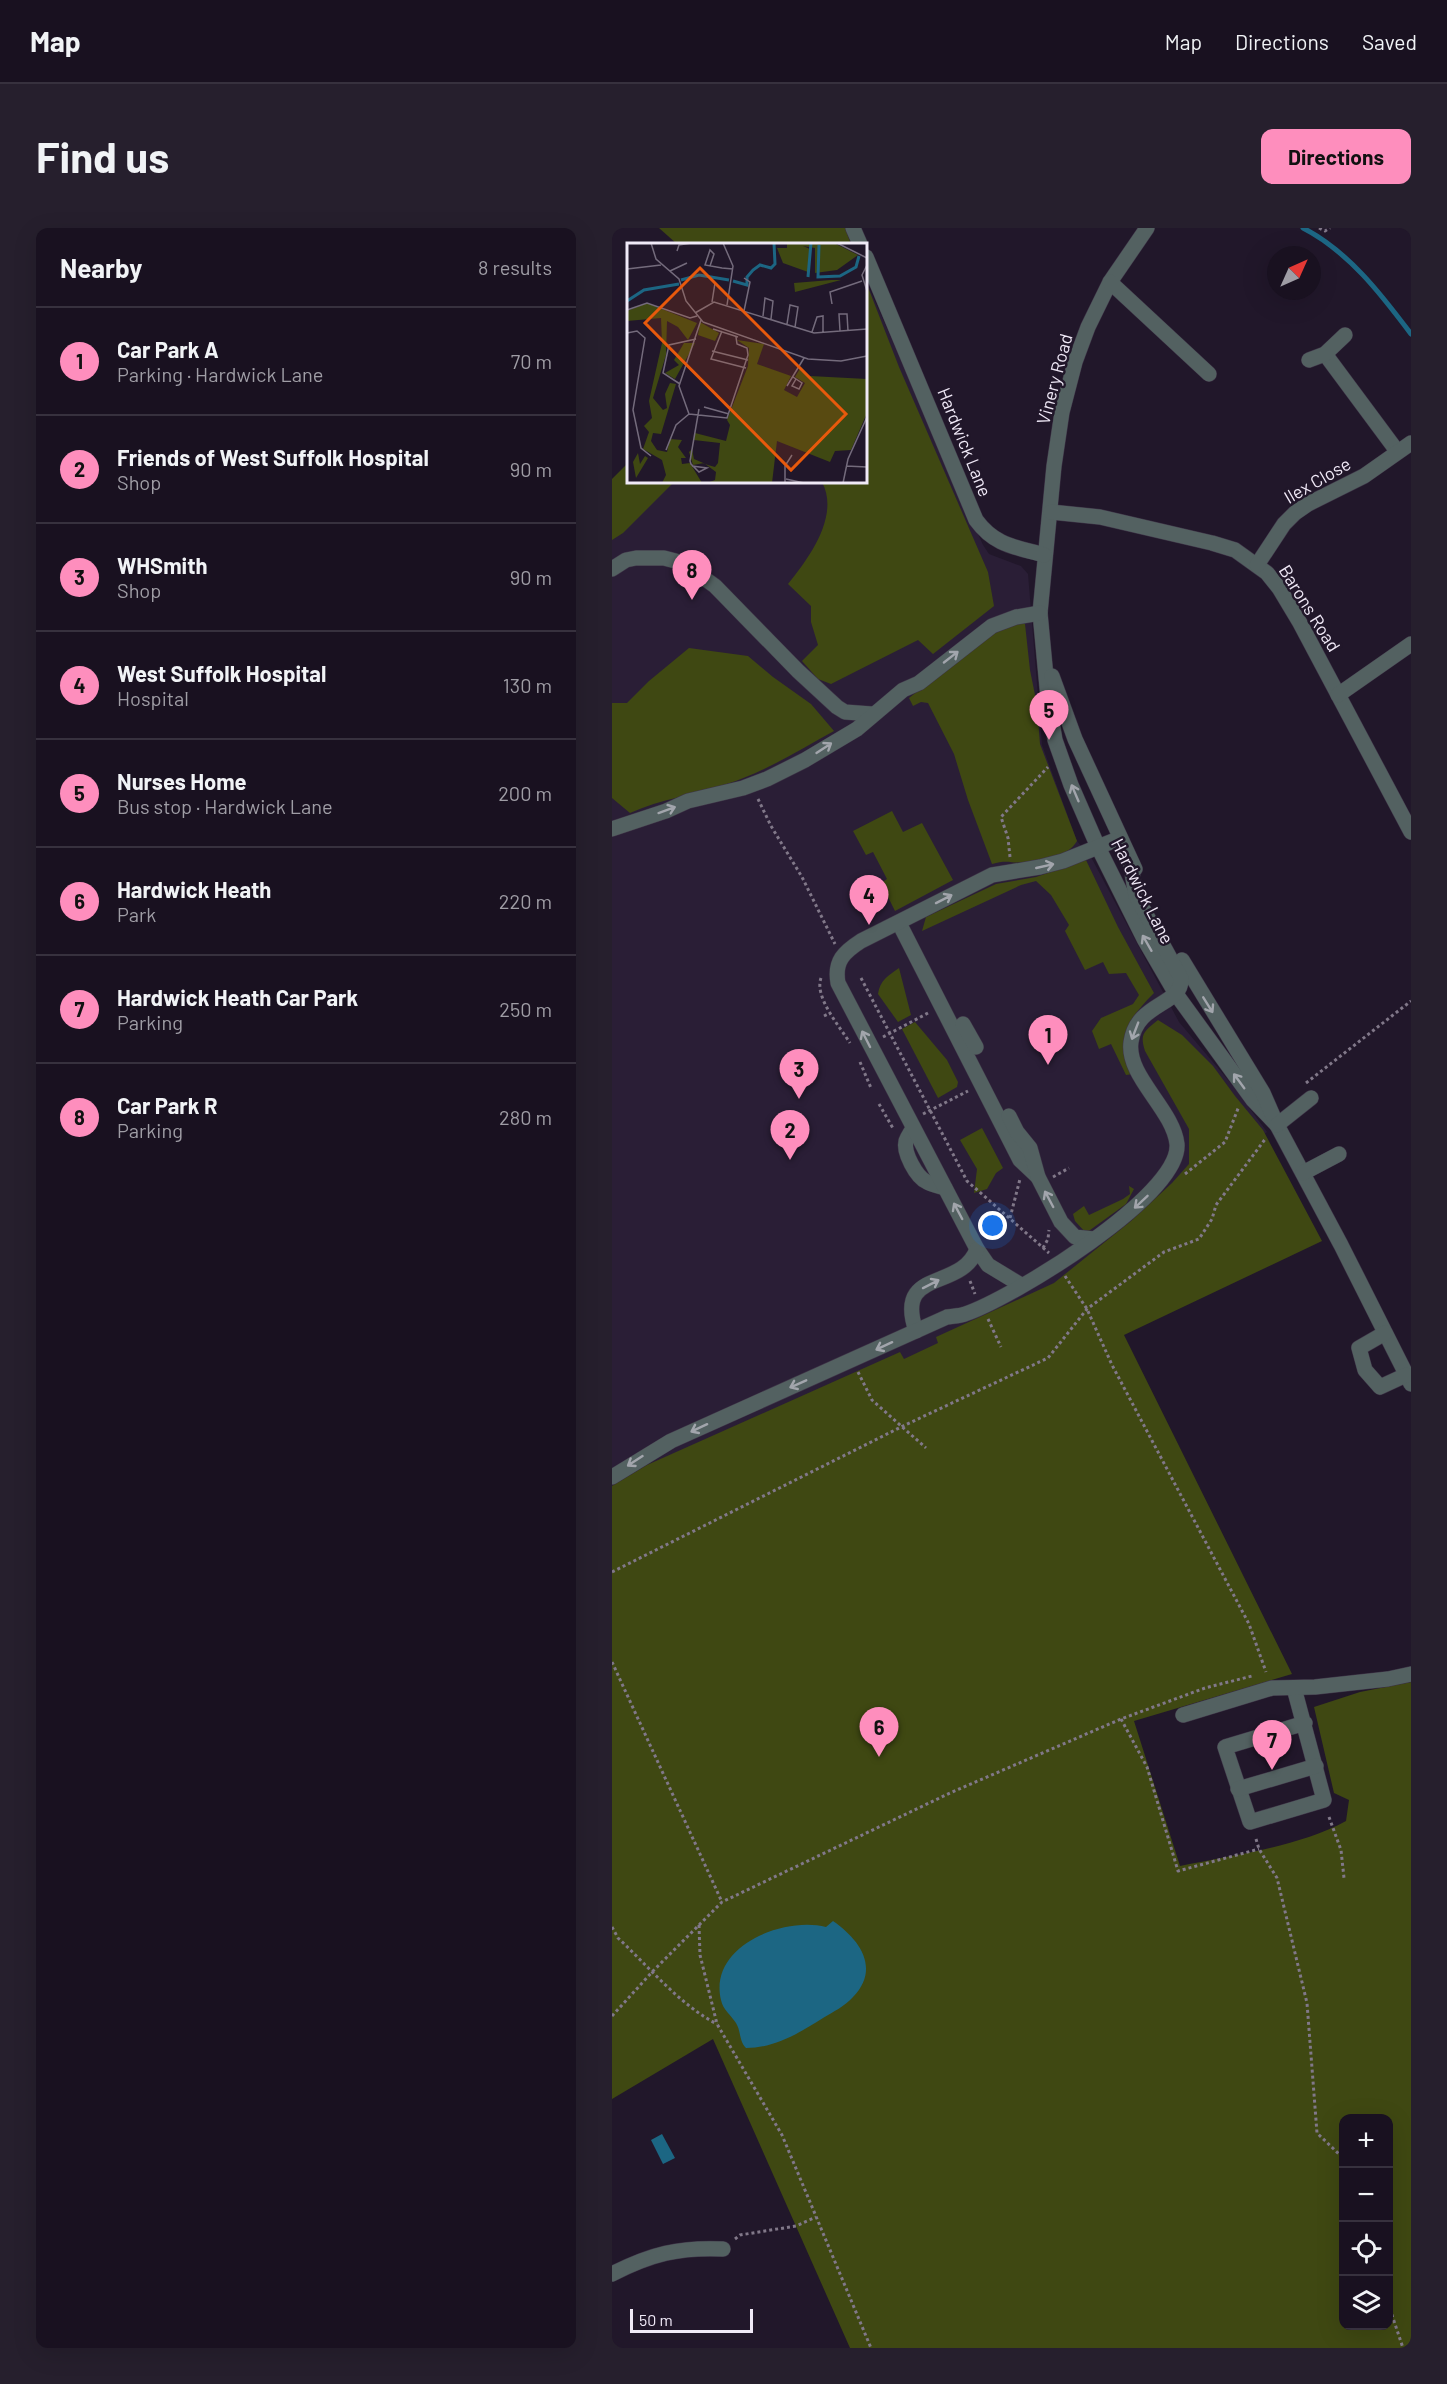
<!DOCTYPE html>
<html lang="en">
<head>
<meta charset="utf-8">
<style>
  :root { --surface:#191120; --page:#261f2d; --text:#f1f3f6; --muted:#9f9da5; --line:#37313e; --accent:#fe8ebd }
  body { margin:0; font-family:Barlow,sans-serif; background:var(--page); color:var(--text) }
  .controls { position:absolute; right:18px; bottom:18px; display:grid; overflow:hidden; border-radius:12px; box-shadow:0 6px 24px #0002 }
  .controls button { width:54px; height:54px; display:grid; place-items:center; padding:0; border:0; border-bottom:2px solid var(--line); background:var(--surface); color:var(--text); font:30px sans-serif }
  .compass { position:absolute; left:655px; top:18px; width:54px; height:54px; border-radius:50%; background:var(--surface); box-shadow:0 6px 24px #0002; rotate:45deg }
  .scale { position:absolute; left:18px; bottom:15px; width:123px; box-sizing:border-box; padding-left:6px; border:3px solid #f0e9f7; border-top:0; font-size:16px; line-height:21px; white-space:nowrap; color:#f0e9f7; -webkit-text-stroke:4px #21172a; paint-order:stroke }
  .you { position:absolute; left:381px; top:998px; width:21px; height:21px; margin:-15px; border:4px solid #fff; border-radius:50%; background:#1a73e8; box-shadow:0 0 0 9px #1a73e833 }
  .badge { display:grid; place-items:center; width:39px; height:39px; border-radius:50%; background:var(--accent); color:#111; font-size:20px; font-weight:700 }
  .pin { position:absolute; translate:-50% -50px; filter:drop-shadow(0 2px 3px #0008) }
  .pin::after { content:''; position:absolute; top:32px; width:21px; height:18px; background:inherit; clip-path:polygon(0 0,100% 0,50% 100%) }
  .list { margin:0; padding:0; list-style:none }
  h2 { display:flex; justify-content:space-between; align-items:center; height:78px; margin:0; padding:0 24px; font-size:26px }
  h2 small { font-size:20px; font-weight:400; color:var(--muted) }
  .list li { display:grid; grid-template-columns:39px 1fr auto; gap:18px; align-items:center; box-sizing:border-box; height:108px; padding:0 24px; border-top:2px solid var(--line) }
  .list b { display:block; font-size:22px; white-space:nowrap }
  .list p { margin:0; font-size:20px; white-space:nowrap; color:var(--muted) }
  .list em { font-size:20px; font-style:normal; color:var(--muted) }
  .icon { flex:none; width:33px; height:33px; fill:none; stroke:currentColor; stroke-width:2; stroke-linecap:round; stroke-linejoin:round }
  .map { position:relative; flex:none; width:799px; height:2120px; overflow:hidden; border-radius:12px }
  header { display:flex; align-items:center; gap:36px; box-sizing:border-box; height:84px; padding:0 30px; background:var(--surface); border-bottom:2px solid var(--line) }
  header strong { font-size:28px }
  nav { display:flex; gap:33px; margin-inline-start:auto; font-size:21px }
  .intro { display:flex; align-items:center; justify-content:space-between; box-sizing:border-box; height:144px; padding:0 36px }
  h1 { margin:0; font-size:42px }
  .button { padding:15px 27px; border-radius:12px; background:var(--accent); color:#111; font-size:21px; font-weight:700 }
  main { display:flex; gap:36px; padding:0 36px }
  aside { flex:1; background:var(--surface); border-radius:12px; box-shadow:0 6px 24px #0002 }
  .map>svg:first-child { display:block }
  .built { fill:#2a1e36 }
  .green { fill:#3f4812; fill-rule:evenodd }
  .water { fill:#1c6683 }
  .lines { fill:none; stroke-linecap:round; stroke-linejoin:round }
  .stream { stroke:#1c6683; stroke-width:5 }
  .minor-casing { stroke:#3e3447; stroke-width:16 }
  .path { stroke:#817889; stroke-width:3; stroke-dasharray:3 3; stroke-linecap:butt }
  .minor { stroke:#536161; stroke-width:15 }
  .oneway { stroke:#a2a5ac }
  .labels { text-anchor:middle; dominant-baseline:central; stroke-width:5; stroke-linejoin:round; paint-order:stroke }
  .street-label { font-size:18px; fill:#f0e9f7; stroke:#21172a }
  .inset-river { fill:none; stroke:#1c6683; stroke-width:3 }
  .inset-road { fill:none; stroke:#746b7c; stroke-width:1.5 }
  .view { fill:#e8590c; fill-opacity:0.15; stroke:#e8590c; stroke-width:3 }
  .inset-edge { fill:none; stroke:#f0e9f7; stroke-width:3 }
</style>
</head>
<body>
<header>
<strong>Map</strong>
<nav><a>Map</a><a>Directions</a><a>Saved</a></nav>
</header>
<div class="intro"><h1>Find us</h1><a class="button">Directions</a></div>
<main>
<aside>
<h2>Nearby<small>8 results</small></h2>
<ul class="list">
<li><span class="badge">1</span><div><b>Car Park A</b><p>Parking · Hardwick Lane</p></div><em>70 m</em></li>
<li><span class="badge">2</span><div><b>Friends of West Suffolk Hospital</b><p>Shop</p></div><em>90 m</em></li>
<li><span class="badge">3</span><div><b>WHSmith</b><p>Shop</p></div><em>90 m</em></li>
<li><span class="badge">4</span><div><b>West Suffolk Hospital</b><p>Hospital</p></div><em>130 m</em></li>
<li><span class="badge">5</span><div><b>Nurses Home</b><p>Bus stop · Hardwick Lane</p></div><em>200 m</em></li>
<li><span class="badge">6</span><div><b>Hardwick Heath</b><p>Park</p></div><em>220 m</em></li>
<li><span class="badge">7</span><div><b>Hardwick Heath Car Park</b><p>Parking</p></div><em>250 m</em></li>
<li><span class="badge">8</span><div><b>Car Park R</b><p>Parking</p></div><em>280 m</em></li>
</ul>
</aside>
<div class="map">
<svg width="799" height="2120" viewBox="0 0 799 2120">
  <rect width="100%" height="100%" fill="#21172a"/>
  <!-- built -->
  <polygon class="built" points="254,53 371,317 377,326 409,338 416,346 430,517 465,613 480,631 567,794 622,859 655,904 446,1081 0,1303 0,254 254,254"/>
  <!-- green -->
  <g class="green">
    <polygon points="47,0 233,0 239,16 65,16"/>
    <path d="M254 54 287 139 376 344 382 378 321 426 306 412 219 456 206 451 190 433 206 417 199 394V378L176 356C197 330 228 288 210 254H254Z"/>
    <polygon points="16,235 16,254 62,254 11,305 0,312 0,251"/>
    <path d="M405 396H413L418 442 425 477 428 516 465 613C456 629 431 632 413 634 400 636 396 631 380 636L356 572 342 526 316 475 309 474 301 478 297 470 376 407Z"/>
    <path d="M77 420 136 428 161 449 199 476 222 503C187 522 153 544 115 556 82 567 49 571 18 585L0 570V475H15L37 453Z"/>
    <polygon points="280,583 291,604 310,595 341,652 283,683 269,655 275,651 261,624 254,627 241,603"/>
    <path d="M474 632 506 699 542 765C515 792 504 810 521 846L514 847 499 816 487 821 480 803 489 790 521 776 527 767 514 745 497 746 491 734 473 742 453 703 457 697 439 667 424 653 409 657 310 703 314 689 384 656 424 649Z"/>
    <path d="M287 740 299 787 286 794 266 766C268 752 276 748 287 740Z"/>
    <path d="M546 792 570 807 601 838 623 868 651 902 710 1013 512 1107 680 1446 522 1493 568 1638C621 1627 686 1619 734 1593L737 1572 722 1565 702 1479 748 1464 799 1454V2120H238L101 1811 0 1871V1258L35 1237 288 1124 292 1131 326 1115 324 1109 442 1055 519 993 560 955 577 936V901L533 823C527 805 533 803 546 792ZM732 1890H776V2098H732Z"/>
    <polygon points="303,794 335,832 346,854 345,859 326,870 290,801"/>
    <polygon points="370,900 391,940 384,945 375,961 362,965 365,941 348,912"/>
    <polygon points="517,958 522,961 514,976 474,1005 463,993 461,986 472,978 477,987 511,971 518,966"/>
  </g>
  <!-- water -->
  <g class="water">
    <path d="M221 1693C247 1711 269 1740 241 1769 233 1778 221 1784 211 1790 187 1805 163 1820 134 1820 127 1813 129 1803 124 1795 119 1787 111 1782 109 1772 96 1718 172 1688 214 1699Z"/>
    <polygon points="50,1906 63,1930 51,1936 39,1912"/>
  </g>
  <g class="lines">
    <!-- stream -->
    <path class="stream" d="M691 0C736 23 769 66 799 106"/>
    <defs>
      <g id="minor">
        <polyline points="241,0 248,16"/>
        <polyline points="535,0 498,54 476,99 463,134 450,184 442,238 428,385 436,470 443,512 459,557 486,619 532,711 564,766 641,872 665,897"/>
        <path d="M254 29 364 292C383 318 404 319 432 327"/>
        <polyline points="498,54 597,146"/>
        <polyline points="713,126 785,223"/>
        <polyline points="697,132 713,126 733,107"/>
        <polyline points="439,284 488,289 600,315 623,322 655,345 667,360 688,395 799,604"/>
        <polyline points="645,337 672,296 683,285 696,276 752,248 799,215"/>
        <polyline points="0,341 14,332 24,330 52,330 71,335 103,358 186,443 225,479 233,484 260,486"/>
        <polyline points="440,448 463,511 523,641"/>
        <polyline points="726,467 799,416"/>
        <polyline points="0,601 54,583 76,573 131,560 155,551 193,532 245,501 291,462 307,455 380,398 404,389 428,385"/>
        <polyline points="287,695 408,932 426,949"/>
        <polyline points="570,732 651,865 665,897 729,1017 799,1156"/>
        <polyline points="351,796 364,819"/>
        <polyline points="397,888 405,904 418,920 426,949 449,994 463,1009 482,1011"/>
        <polyline points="665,897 699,870"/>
        <path d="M301 900C299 904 296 908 294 913 291 924 304 949 315 954 320 957 327 958 333 960"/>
        <polyline points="691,945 727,926"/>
        <path d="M409 1057 376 1037 365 1021 226 755C222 733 232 724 249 713L380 647 428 639 451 633 501 613 511 617"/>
        <path d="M304 1103C282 1039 349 1064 365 1021"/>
        <polyline points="773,1105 747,1120 753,1142 768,1159 794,1147"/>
        <path d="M0 1249 59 1213 335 1089C341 1088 348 1088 353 1086 398 1071 569 968 565 916 561 881 514 848 519 814 525 773 571 778 569 750L524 668 518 633"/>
        <polyline points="682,1460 712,1572 638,1594 613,1519 693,1495"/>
        <polyline points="571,1487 660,1460 703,1459 776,1451 799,1446"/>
        <polyline points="626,1561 704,1538"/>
        <path d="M0 2046C39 2026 67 2019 111 2021"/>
      </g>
    </defs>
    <!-- minor casing -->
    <use href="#minor" class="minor-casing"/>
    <!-- path -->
    <g class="path">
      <polyline points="707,0 713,3 718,0"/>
      <polyline points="146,571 159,598 190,649 223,716"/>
      <polyline points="398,629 396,610 389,589 436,539"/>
      <path d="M209 750C202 769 228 799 238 815"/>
      <polyline points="249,750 355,953 437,1025"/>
      <polyline points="212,788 218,785"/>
      <polyline points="271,809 316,785"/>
      <polyline points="248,834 259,860"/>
      <polyline points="694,855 799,773"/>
      <polyline points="267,876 282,902"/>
      <polyline points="311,886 356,863"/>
      <polyline points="573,946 613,914 627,878"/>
      <polyline points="441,949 457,940"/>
      <polyline points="398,990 408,951"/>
      <polyline points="431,1020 436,1011 437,1002"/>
      <polyline points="453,1048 475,1081 500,1137 637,1396 654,1444"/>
      <polyline points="358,1053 363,1066"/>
      <polyline points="376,1091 389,1119"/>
      <polyline points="246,1144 260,1172 314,1220"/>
      <polyline points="0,1344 291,1198 436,1130 475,1081 552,1024 587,1011 600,991 604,977 654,910"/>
      <polyline points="0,1434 110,1674"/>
      <polyline points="509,1491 535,1539 566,1643 647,1621"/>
      <polyline points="717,1589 729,1622 732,1650"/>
      <polyline points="644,1611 647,1621 665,1650 695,1775 705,1905 729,1928 732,1937"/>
      <polyline points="87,1697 88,1727 105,1796 170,1907 259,2120"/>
      <path d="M0 1699 6 1710C36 1738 69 1778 105 1796"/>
      <polyline points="0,1788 41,1743 110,1674 338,1565 509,1491 593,1460 640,1448"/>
      <polyline points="123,2011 128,2007 184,1998 204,1989"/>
      <polyline points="776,2075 791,2120"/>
    </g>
    <!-- minor -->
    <use href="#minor" class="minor"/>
  </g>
  <!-- one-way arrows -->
  <defs><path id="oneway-shaft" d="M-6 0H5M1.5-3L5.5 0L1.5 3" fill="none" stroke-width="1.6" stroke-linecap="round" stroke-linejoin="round" transform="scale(1.5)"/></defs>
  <g class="oneway">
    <use href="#oneway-shaft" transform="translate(339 429) rotate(-38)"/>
    <use href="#oneway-shaft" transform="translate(212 520) rotate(-33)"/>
    <use href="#oneway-shaft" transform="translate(463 565) rotate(-113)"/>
    <use href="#oneway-shaft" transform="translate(55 582) rotate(-20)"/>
    <use href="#oneway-shaft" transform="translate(433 638) rotate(-13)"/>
    <use href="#oneway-shaft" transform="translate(332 671) rotate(-27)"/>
    <use href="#oneway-shaft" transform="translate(535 715) rotate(-120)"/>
    <use href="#oneway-shaft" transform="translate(596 777) rotate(58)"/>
    <use href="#oneway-shaft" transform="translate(523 803) rotate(111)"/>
    <use href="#oneway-shaft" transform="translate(254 811) rotate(-117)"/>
    <use href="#oneway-shaft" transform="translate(627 853) rotate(-126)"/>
    <use href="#oneway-shaft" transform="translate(437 971) rotate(-118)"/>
    <use href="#oneway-shaft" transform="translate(529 974) rotate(137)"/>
    <use href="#oneway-shaft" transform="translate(346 983) rotate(-118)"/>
    <use href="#oneway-shaft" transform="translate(319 1056) rotate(-27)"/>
    <use href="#oneway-shaft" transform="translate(272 1118) rotate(155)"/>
    <use href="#oneway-shaft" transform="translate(186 1156) rotate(156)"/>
    <use href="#oneway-shaft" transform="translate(87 1200) rotate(155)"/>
    <use href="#oneway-shaft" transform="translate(23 1233) rotate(147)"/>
  </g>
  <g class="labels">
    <!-- street labels -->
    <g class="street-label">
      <text transform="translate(442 151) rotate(-75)">Vinery Road</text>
      <text transform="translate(353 214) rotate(68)">Hardwick Lane</text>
      <text transform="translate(705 252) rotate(-30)">Ilex Close</text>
      <text transform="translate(698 380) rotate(58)">Barons Road</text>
      <text transform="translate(531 663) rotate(63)">Hardwick Lane</text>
    </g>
  </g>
  <!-- overview -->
  <g transform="translate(15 15)">
    <rect width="240" height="240" fill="#21172a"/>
    <path d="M160 0H207L231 12 210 27 188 30V5L176 3 183 6 181 29 156 20 150 5H160ZM204 37H214L168 49 167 40ZM20 60 70 80 61 97 51 84 40 78 39 112 26 155 36 167 40 165 38 151 43 140 49 141 34 191 26 190 24 198 30 207 40 209 43 196 55 197 51 204 59 215H54L55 221 63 220 75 240H35L39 232 35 217 16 206 22 189 17 183 25 175 22 158 35 100 34 75 0 78V68ZM73 79 92 90 88 98 71 92ZM110 97 137 101 130 121 164 133 157 147 170 154 178 140 168 134 174 124 183 133 240 136V170L224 207 208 208 203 219 150 198 145 240H80L88 237 89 229 77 220 66 222 62 209 65 206 67 216 81 222 88 224 91 220 93 200 67 197 68 190 99 198 103 182 100 177 121 123 122 105ZM57 100H68L48 136 38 130 52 122 47 117ZM11 210 13 221 18 213 21 215 9 235 6 219Z" fill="#3f4812"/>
    <path class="inset-river" d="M192 2 191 34 213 33 229 24 232 13M181 34 184 0M54 37 72 32 102 37M106 38 120 42V34L126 27 133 22 144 25 148 21 147 0M0 58 17 47 52 41"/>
    <path class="inset-road" d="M24 0 29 16 52 36 59 58 76 79M96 0 106 23 100 62M210 0 240 15M50 8 52 2 64 0M240 22 235 32 240 48M83 23 87 11 83 7 78 22 95 25 106 26M0 26 34 22M43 28 60 20M117 35 123 39 117 68M85 59 88 40M205 61 203 49 235 38M0 67 20 60 63 75 70 73M68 70 87 59 187 90 240 86M136 73 138 55 146 58 144 76M76 79 181 116 214 118 240 113M160 81 163 62 171 64 168 84M86 86 111 94M95 88 84 116 119 125M213 88 212 71H220L221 88M185 89 190 74 196 73V90M0 90 10 88 18 95 6 167 14 205 24 213M85 108 121 117M166 134 175 140 172 146 165 143 169 136M53 141 36 130 42 102 69 96M160 143 177 115M77 164 102 171M62 171 100 175 121 112 120 105 110 101 109 94M62 171 52 143 74 77M39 207 49 182 62 171M65 223 80 225 72 229 64 221 63 218 72 166M219 223 240 224M159 236 177 240M158 240V223L165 212M216 240 221 216 240 174"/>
    <path class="view" d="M73 25 219 171 164 227 18 80Z"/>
    <rect width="240" height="240" class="inset-edge"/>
  </g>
</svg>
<div class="controls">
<button>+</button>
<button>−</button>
<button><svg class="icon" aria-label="locate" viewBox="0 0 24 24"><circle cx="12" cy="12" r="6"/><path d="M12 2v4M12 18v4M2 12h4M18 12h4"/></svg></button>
<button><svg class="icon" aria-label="layers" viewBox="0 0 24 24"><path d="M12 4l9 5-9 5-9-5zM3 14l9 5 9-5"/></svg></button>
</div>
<svg class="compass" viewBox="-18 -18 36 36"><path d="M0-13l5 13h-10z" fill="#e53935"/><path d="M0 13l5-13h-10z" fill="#9f9da5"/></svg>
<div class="scale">50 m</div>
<div class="you"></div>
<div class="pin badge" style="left:436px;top:837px">1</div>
<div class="pin badge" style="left:178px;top:932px">2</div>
<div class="pin badge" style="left:187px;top:871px">3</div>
<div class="pin badge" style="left:257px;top:697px">4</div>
<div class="pin badge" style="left:437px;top:512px">5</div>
<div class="pin badge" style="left:267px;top:1529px">6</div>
<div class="pin badge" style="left:660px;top:1542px">7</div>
<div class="pin badge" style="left:80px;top:372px">8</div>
</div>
</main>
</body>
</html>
